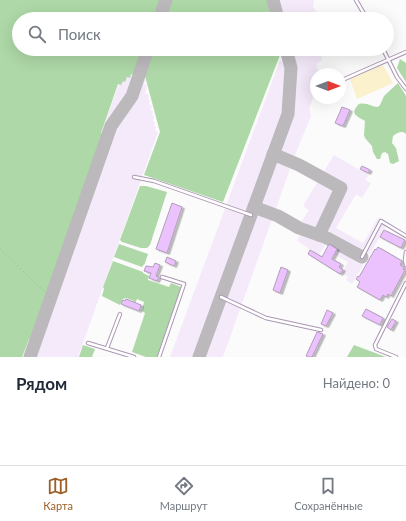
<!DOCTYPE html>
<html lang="ru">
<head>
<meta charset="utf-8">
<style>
  :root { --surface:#fff; --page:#f2f2f3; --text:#1f2937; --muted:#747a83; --line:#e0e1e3; --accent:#9d5f25 }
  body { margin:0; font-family:Lato,sans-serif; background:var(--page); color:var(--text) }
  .compass { position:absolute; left:310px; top:68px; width:36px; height:36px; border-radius:50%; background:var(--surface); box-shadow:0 4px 16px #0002; rotate:90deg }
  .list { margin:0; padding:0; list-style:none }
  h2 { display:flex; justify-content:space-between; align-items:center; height:52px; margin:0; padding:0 16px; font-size:17px }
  h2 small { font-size:13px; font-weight:400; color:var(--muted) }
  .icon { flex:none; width:22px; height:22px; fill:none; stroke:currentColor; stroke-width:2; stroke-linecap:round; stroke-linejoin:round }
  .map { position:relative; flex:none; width:406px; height:357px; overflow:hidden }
  .search { position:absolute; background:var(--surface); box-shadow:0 4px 16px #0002; left:12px; right:12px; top:12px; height:44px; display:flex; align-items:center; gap:10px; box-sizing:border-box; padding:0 14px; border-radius:22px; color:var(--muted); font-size:15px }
  .sheet { height:108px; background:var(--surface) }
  nav { display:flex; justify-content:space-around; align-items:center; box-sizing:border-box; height:56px; border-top:1px solid var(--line); background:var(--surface); font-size:11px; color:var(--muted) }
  nav a { display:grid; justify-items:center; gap:2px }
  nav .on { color:var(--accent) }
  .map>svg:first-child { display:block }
  .built { fill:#f5eafa }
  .green { fill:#aed8a7 }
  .sand { fill:#fbf1cc }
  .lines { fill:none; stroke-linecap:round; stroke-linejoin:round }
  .taxiway { stroke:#bcb9bc; stroke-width:13 }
  .building { fill:#ebc2fd; stroke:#b29dbb; filter:url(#shadow) }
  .lane-casing { stroke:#ab96b4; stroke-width:4.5 }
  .path { stroke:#ada9ae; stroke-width:1; stroke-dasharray:1 3; stroke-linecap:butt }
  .lane { stroke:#fff; stroke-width:2.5 }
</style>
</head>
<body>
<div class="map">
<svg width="406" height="357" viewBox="0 0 406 357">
  <defs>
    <filter id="shadow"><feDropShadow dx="2.5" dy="1.5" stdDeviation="0" flood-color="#0004"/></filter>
  </defs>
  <rect width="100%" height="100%" fill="#fbfbfb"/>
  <!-- built -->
  <g class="built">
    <polygon points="273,0 314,0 313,7 318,13 317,19 278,19"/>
    <polygon points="286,49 320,49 322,60 316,64 319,74 316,74 316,90 309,109 311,116 295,155 223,357 170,357 280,60 290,67"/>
    <polygon points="131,74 146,80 144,84 147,85 145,94 149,95 148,99 150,100 149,105 152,106 150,110 153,111 152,115 154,116 153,121 155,122 154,126 156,127 155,131 158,132 78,357 22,357 29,338 32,339 105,135 101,133 119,84"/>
    <polygon points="334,155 368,175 365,180 371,183 362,198 356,194 336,228 363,243 379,217 388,223 352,284 346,280 348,277 342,273 348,262 335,255 338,248 327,242 319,255 297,241 300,235 295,232 309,210 303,206"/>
  </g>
  <!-- green -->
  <g class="green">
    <polygon points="0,0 160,0 153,19 19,19 19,49 143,49 134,75 131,74 130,78 127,77 125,82 123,81 121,85 118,84 101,133 105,135 32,340 29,339 22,357 0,357"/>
    <polygon points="172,0 267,0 271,19 165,19"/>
    <polygon points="154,49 279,49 280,55 223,202 144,175 160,132 145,76"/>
    <polygon points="400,59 406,63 406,82 397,68"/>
    <path d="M398 83 406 96V134C402 130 397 133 393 136L392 143 396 148 399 161 393 164 390 163 388 154 385 152 382 153 380 159H377L373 152 372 146 365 138 364 135 365 121C357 116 349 114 359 104 367 102 371 107 378 107L380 105 384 96Z"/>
    <polygon points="140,186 146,186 167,192 150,245 147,248 141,248 122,242 120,240"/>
    <polygon points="119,244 148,254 145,263 142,267 114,257"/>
    <polygon points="113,261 143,272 143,273 149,276 148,280 169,287 171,283 181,287 157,357 146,357 132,352 145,313 142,311 144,302 137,299 133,308 131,307 134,301 126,298 123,299 120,305 102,296 104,289 103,287"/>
    <polygon points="83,345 95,349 92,357 79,357"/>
    <polygon points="354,345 386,357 387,357 347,357"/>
  </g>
  <!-- sand -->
  <polygon class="sand" points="383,65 393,83 357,99 350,79"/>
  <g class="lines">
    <!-- taxiway -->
    <g class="taxiway">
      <polyline points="273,0 278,19"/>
      <polyline points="159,19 166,0"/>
      <polyline points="273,154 299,165 341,188 319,235"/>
      <polyline points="254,207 278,216 299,228 327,238 362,257"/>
      <polyline points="30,357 111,126 132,96 148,49"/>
      <polyline points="199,357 288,114 291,68 286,49"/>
    </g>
  </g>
  <!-- building -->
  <g class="building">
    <polygon points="342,107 350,110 343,126 335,123"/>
    <polygon points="362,166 370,170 368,173 360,169"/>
    <polygon points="172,203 182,207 167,253 156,249"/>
    <polygon points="384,230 405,240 401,248 380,237"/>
    <polygon points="329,244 337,249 332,259 341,264 339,267 343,270 340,274 308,254 310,250 322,257"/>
    <polygon points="378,247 402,261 400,265 404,267 403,269 405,270 391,296 388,294 386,297 383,295 380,300 357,287 360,282 356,279 358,276 359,277 375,249 376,250"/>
    <polygon points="167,257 176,261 174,266 165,262"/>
    <polygon points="155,263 160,265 156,276 159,277 157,281 149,278 151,273 144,271 146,266 153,267"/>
    <polygon points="281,267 288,270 280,293 273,290"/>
    <polygon points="126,299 141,305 139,311 121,304 123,300 125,301"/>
    <polygon points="366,309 383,318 380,325 362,316"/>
    <polygon points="327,310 333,313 326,326 321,324"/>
    <polygon points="392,319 396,321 391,330 387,327"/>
    <polygon points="317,332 323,334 312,357 308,357 306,356"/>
  </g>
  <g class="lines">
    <defs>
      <g id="lane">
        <polyline points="356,0 367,19"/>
        <polyline points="383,49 397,77 406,89"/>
        <polyline points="340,81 406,52"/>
        <polyline points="134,177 154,181 251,215"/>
        <polyline points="406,252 405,260 406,265"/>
        <polyline points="362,257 381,221 406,236"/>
        <polyline points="221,297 266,318 321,330"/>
        <polyline points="88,343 134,357"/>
        <polyline points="107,348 120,314"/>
        <polyline points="159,357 184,284 162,277"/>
        <polyline points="396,357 376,349 375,345 406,283"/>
      </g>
    </defs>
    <!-- lane casing -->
    <use href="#lane" class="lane-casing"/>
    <!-- path -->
    <polyline class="path" points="0,249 51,298"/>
    <!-- lane -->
    <use href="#lane" class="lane"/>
  </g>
</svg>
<svg class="compass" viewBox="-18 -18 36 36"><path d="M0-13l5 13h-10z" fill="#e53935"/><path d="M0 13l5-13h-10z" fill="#747a83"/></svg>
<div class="search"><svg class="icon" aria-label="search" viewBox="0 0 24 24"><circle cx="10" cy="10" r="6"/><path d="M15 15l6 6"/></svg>Поиск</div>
</div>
<section class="sheet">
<h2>Рядом<small>Найдено: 0</small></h2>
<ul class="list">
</ul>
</section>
<nav>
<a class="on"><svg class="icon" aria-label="map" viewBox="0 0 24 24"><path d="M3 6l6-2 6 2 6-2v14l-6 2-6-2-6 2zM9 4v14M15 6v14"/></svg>Карта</a>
<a><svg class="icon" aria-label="directions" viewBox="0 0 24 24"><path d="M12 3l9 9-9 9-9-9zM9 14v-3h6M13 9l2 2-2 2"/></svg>Маршрут</a>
<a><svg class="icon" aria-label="saved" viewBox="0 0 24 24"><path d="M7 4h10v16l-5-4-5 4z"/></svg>Сохранённые</a>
</nav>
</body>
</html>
